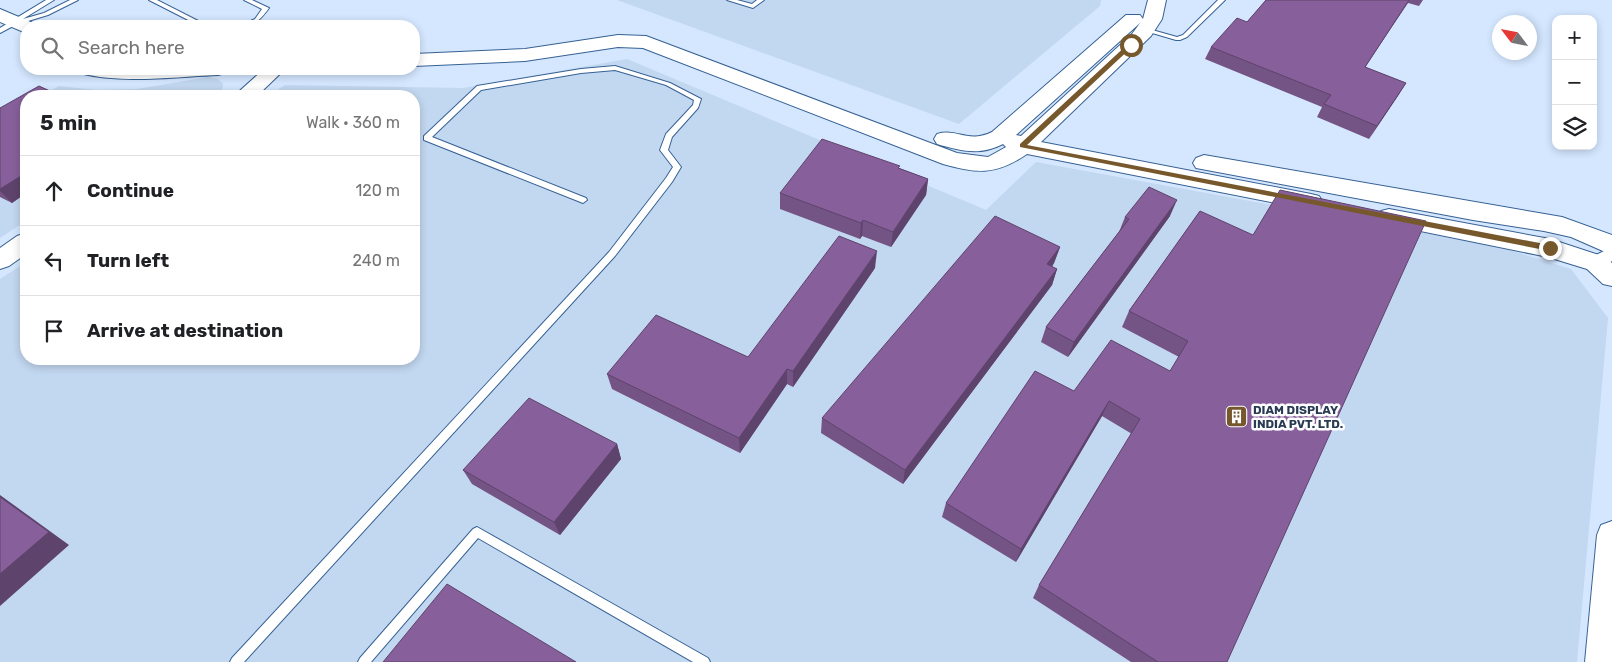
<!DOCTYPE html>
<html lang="en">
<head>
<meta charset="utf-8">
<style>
  :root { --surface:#fff; --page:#f2f2f2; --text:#202124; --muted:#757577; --line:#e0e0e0 }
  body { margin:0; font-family:Rubik,sans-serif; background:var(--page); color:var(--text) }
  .controls { position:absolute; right:15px; top:15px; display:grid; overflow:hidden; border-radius:10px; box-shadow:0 2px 8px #0003 }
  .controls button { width:45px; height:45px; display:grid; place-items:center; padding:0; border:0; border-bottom:1px solid var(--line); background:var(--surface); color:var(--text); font:25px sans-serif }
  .compass { position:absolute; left:1492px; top:15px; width:45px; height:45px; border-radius:50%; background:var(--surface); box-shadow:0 2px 8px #0003; rotate:302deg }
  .stop { position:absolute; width:15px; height:15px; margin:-11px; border:4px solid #77582d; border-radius:50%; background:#fff }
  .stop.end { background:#77582d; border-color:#fff; box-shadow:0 1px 5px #0008 }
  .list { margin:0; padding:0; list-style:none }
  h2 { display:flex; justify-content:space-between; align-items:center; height:65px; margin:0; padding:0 20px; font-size:21px }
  h2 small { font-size:16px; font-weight:400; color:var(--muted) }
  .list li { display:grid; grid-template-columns:32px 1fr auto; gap:15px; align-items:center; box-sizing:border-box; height:70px; padding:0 20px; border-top:1px solid var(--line) }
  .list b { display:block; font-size:19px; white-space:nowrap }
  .list em { font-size:16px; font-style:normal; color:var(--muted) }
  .icon { flex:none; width:28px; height:28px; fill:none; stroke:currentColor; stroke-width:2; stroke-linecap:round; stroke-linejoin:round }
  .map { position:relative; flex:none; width:1612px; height:662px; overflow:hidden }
  .search { position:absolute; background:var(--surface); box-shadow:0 2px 8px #0003; left:20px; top:20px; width:400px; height:55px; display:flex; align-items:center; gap:12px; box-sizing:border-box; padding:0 18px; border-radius:20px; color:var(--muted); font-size:19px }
  .panel { position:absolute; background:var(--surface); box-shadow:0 2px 8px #0003; left:20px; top:90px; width:400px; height:275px; border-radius:20px }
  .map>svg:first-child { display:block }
  .built { fill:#c2d7f0 }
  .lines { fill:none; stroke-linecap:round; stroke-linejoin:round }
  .lane-casing { stroke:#366194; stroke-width:2 }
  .street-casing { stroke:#366194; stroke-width:2 }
  .secondary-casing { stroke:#366194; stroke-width:2 }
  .lane { fill:#fff; fill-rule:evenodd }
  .street { fill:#fff; fill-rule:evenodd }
  .secondary { fill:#fff; fill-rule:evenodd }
  .wall { fill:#745385 }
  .shaded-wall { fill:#5e436c }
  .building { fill:#87609b; stroke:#5e436c }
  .route { fill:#77582d }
  .labels { text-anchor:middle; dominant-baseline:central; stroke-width:5; stroke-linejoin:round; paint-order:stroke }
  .poi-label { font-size:12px; font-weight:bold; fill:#283b52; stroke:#fff; text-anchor:start }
</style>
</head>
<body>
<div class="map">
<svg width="1612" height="662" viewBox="0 0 1612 662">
  <rect width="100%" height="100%" fill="#d4e7ff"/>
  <!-- built -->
  <g class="built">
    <polygon points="617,0 1101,0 1100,6 959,124"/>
    <polygon points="627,59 986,210 1036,162 1497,246 1571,269 1608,318 1577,662 0,662 0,279 26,262 26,359 414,359 414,96 268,96 285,85 463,88"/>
    <polygon points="208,77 218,79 223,84 222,92 216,96 42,96 59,86 96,90 137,89"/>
    <polygon points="26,105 26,221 0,238 0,120"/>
  </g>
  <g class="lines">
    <defs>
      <g id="lane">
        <polygon points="46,0 54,0 23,19 44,13 70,0 78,0 48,15 15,25 0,33 0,28"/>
        <polygon points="149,0 157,0 208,26 200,26"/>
        <path d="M244 0H252L269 8C261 19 254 27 240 26L255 19 262 9Z"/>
        <polygon points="727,0 737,0 752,4 757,0 764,0 753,8"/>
        <polygon points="1218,0 1225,0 1187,37 1180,40 1176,40 1142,30 1145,28 1177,37 1183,35"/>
        <polygon points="615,66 670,83 701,99 698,108 672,137 668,150 681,167 672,182 615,256 244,662 230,662 232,658 609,252 666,178 673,167 660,150 666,134 693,105 694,100 666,85 615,70 581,73 481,90 432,137 586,198 587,200 583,203 424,140 424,136 477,86 581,69"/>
        <polygon points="477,527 708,658 710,662 693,662 478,538 371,662 358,662 360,658 473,529"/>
      </g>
      <polygon id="street" points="1612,247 1612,261 1596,270 1590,268 1587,263 1590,258"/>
      <g id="secondary">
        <path d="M1148 0H1166L1162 19 1151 36 1041 142 1311 194 1319 196 1323 202 1319 208 1311 210 1027 154C996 175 978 174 943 164L643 48 618 47 525 61 414 66V54L525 49 618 35 646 36 957 153 988 157 1006 147 1003 144C980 156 961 151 937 144L934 139 937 134C958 128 967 144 992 132L1126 15H1140L1143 19 1140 23 1016 135 1021 136 1132 34 1143 19Z"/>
        <polygon points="0,9 33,23 35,26 26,26 26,33 0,22"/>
        <path d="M76 69H228L225 73 218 75C173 77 123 84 79 73Z"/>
        <polygon points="264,69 285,69 257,96 234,96"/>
        <polygon points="1204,155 1562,217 1612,235 1612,255 1571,237 1544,231 1473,220 1196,168 1193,163 1196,158"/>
        <polygon points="1389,209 1550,239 1605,257 1612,263 1612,286 1603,284 1587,269 1548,257 1381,223 1377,217 1381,211"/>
        <polygon points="26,233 26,254 9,266 0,269 0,248 17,236"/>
        <polygon points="1612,521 1612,662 1585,662 1597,535 1601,525"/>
      </g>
    </defs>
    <!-- lane casing -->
    <use href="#lane" class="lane-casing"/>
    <!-- street casing -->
    <use href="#street" class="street-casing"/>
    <!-- secondary casing -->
    <use href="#secondary" class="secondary-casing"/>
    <!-- lane -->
    <use href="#lane" class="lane"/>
    <!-- street -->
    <use href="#street" class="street"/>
    <!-- secondary -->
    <use href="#secondary" class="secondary"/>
  </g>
  <!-- wall -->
  <g class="wall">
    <polygon points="1266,0 1423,0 1419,6 1408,3 1365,67 1406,83 1369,139 1317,117 1322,107 1205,59 1211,47 1247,22"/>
    <polygon points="26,96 26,193 12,203 0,197 0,108"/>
    <polygon points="899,168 928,179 926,195 891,247 862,236 860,239 780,209 780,193"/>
    <polygon points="1200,211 1227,662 1131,662 1033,598 1039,585 1132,434 1102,416 1016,562 942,517 946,503 1074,391 1170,371 1179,357 1122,327 1129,311"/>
    <polygon points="1170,216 1068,357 1041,342 1046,327 1119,232 1125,217"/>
    <polygon points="1060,247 1054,263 1052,267 1057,269 1052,285 903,484 821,433 822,418"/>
    <polygon points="875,268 793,387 787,384 740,453 612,389 607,374 748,357"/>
    <polygon points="617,444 621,459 560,535 472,484 463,470"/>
  </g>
  <!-- shaded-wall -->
  <g class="shaded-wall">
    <polygon points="1409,0 1357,80 1365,67"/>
    <polygon points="1406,83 1398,96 1369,139 1377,126"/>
    <polygon points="26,173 26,193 12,203 0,191 0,189"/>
    <polygon points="928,179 926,195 891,247 893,232"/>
    <polygon points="1177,200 1170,216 1068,357 1074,342"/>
    <polygon points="863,220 862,236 860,239 861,223"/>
    <polygon points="1060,247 1054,263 1041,280 1047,264"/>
    <polygon points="877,251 875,268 793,387 793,371"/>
    <polygon points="1057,269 1052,285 903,484 905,470"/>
    <polygon points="787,369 787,384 740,453 739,438"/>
    <polygon points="1109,401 1102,416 1016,562 1021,549"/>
    <polygon points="617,444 621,459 560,535 554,522"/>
    <polygon points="0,495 69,545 0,606"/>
  </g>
  <!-- building -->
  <g class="building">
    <polygon points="1266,0 1409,0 1365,67 1406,83 1377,126 1324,104 1331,95 1211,47 1237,18 1247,22"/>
    <polygon points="39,86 61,96 26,96 26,173 0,189 0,108"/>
    <polygon points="822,139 900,166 898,168 928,179 893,232 863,220 861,223 780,193"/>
    <polygon points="1149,187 1177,200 1074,342 1046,327 1129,219 1125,217"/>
    <polygon points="1280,190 1426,221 1227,662 1158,662 1039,585 1140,419 1109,401 1021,549 946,503 1035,371 1074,391 1111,340 1170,371 1188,341 1129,311 1200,211 1253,235"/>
    <polygon points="995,216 1060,247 1047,264 1057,269 905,470 822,418"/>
    <polygon points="839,236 877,251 793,371 787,369 739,438 607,374 656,315 748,357"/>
    <polygon points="529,398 617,444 554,522 463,470"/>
    <polygon points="0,497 49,532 0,574"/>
    <polygon points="447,584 576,662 383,662"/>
  </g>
  <!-- route -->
  <polygon class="route" points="1129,43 1134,45 1027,145 1550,245 1554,248 1550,251 1020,147 1020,144"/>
  <!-- icons -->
  <defs>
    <symbol id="building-square" viewBox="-11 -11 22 22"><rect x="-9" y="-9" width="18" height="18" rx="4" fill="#77582d" stroke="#fff"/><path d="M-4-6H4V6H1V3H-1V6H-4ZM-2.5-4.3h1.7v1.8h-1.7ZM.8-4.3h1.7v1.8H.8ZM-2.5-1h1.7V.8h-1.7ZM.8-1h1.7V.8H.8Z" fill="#fff"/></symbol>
  </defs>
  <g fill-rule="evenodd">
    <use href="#building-square" x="1224" y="404" width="25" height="25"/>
  </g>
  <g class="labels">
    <!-- poi labels -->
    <g class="poi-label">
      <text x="1253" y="410">DIAM DISPLAY<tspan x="1253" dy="14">INDIA PVT. LTD.</tspan></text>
    </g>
  </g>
</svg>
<div class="controls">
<button>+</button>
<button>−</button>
<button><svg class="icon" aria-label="layers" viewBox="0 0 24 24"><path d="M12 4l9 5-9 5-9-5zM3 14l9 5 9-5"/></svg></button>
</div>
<svg class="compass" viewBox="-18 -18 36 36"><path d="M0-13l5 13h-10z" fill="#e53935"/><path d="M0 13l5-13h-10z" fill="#757577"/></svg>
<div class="stop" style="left:1131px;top:45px"></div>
<div class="stop end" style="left:1550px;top:248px"></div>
<div class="search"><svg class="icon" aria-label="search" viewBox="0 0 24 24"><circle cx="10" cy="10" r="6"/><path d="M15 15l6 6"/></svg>Search here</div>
<section class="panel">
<h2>5 min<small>Walk · 360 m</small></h2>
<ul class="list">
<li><svg class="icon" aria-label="ahead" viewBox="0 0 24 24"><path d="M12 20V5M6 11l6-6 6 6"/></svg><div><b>Continue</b></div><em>120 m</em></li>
<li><svg class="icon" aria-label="left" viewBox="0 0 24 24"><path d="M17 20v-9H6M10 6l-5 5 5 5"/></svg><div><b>Turn left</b></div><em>240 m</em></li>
<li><svg class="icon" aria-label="arrive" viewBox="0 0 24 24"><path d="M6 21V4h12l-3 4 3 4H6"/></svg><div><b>Arrive at destination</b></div></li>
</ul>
</section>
</div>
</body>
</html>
